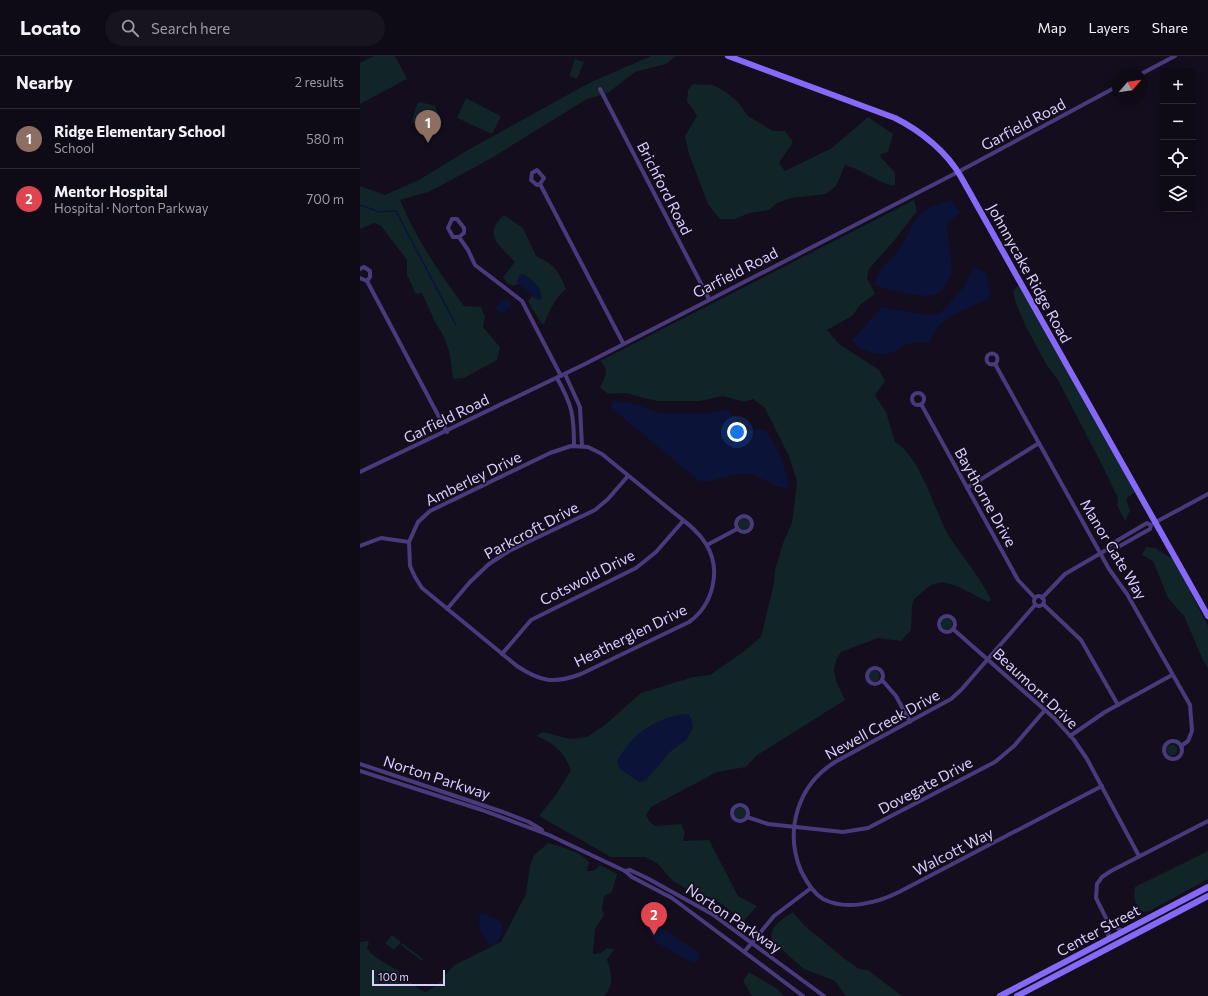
<!DOCTYPE html>
<html lang="en">
<head>
<meta charset="utf-8">
<style>
  :root { --surface:#0e0a16; --page:#17131f; --text:#f1f3f6; --muted:#9b9aa1; --line:#2e2b35; --accent:#0cabea }
  body { margin:0; font-family:Commissioner,sans-serif; background:var(--page); color:var(--text) }
  .controls { position:absolute; right:12px; top:12px; display:grid; overflow:hidden; border-radius:6px; box-shadow:0 2px 10px #0003 }
  .controls button { width:36px; height:36px; display:grid; place-items:center; padding:0; border:0; border-bottom:1px solid var(--line); background:var(--surface); color:var(--text); font:20px sans-serif }
  .compass { position:absolute; left:752px; top:12px; width:36px; height:36px; border-radius:50%; background:var(--surface); box-shadow:0 2px 10px #0003; rotate:61deg }
  .scale { position:absolute; left:12px; bottom:10px; width:73px; box-sizing:border-box; padding-left:4px; border:2px solid #dbcdfc; border-top:0; font-size:11px; line-height:14px; white-space:nowrap; color:#dbcdfc; -webkit-text-stroke:3px #130d1e; paint-order:stroke }
  .you { position:absolute; left:377px; top:376px; width:14px; height:14px; margin:-10px; border:3px solid #fff; border-radius:50%; background:#1a73e8; box-shadow:0 0 0 6px #1a73e833 }
  .badge { display:grid; place-items:center; width:26px; height:26px; border-radius:50%; background:var(--accent); color:#fff; font-size:13px; font-weight:700 }
  .pin { position:absolute; translate:-50% -33px; filter:drop-shadow(0 1px 2px #0008) }
  .pin::after { content:''; position:absolute; top:21px; width:14px; height:12px; background:inherit; clip-path:polygon(0 0,100% 0,50% 100%) }
  .list { margin:0; padding:0; list-style:none }
  h2 { display:flex; justify-content:space-between; align-items:center; height:52px; margin:0; padding:0 16px; font-size:17px }
  h2 small { font-size:13px; font-weight:400; color:var(--muted) }
  .list li { display:grid; grid-template-columns:26px 1fr auto; gap:12px; align-items:center; box-sizing:border-box; height:60px; padding:0 16px; border-top:1px solid var(--line) }
  .list b { display:block; font-size:15px; white-space:nowrap }
  .list p { margin:0; font-size:13px; white-space:nowrap; color:var(--muted) }
  .list em { font-size:13px; font-style:normal; color:var(--muted) }
  .icon { flex:none; width:22px; height:22px; fill:none; stroke:currentColor; stroke-width:2; stroke-linecap:round; stroke-linejoin:round }
  .map { position:relative; flex:none; width:848px; height:940px; overflow:hidden }
  header { display:flex; align-items:center; gap:24px; box-sizing:border-box; height:56px; padding:0 20px; background:var(--surface); border-bottom:1px solid var(--line) }
  header strong { font-size:19px }
  nav { display:flex; gap:22px; margin-inline-start:auto; font-size:14px }
  .search { width:280px; height:36px; background:var(--page); display:flex; align-items:center; gap:10px; box-sizing:border-box; padding:0 14px; border-radius:22px; color:var(--muted); font-size:15px }
  main { display:flex }
  aside { flex:1; background:var(--surface) }
  .map>svg:first-child { display:block }
  .green { fill:#112428 }
  .water { fill:#0b1339 }
  .lines { fill:none; stroke-linecap:round; stroke-linejoin:round }
  .stream { stroke:#0b1339; stroke-width:1.5 }
  .minor { stroke:#493a7b; stroke-width:4 }
  .secondary { stroke:#8669f8; stroke-width:6 }
  .labels { text-anchor:middle; dominant-baseline:central; stroke-width:3.5; stroke-linejoin:round; paint-order:stroke }
  .street-label { font-size:15px; fill:#dbcdfc; stroke:#130d1e }
</style>
</head>
<body>
<header>
<strong>Locato</strong>
<div class="search"><svg class="icon" aria-label="search" viewBox="0 0 24 24"><circle cx="10" cy="10" r="6"/><path d="M15 15l6 6"/></svg>Search here</div>
<nav><a>Map</a><a>Layers</a><a>Share</a></nav>
</header>
<main>
<aside>
<h2>Nearby<small>2 results</small></h2>
<ul class="list">
<li><span class="badge" style="background:#8d6e63">1</span><div><b>Ridge Elementary School</b><p>School</p></div><em>580 m</em></li>
<li><span class="badge" style="background:#e0444e">2</span><div><b>Mentor Hospital</b><p>Hospital · Norton Parkway</p></div><em>700 m</em></li>
</ul>
</aside>
<div class="map">
<svg width="848" height="940" viewBox="0 0 848 940">
  <rect width="100%" height="100%" fill="#130d1e"/>
  <!-- green -->
  <g class="green">
    <polygon points="14,0 35,0 47,23 0,48 0,7"/>
    <path d="M291 0H316L306 8 275 16 248 37 227 43 130 103 80 130 68 136 40 144C56 182 79 217 104 250L121 251 125 261 123 271 140 291 137 304 104 322 93 323 90 298 84 281 75 266 62 237 56 238 47 219V204L21 170 14 167 0 173V130L25 139 59 124 106 95 229 27Z"/>
    <polygon points="215,3 224,6 217,23 209,20"/>
    <path d="M333 28 353 29 366 36 378 46 388 60 413 75H425L433 86 419 107 425 115 472 92 508 61 533 78 528 96 519 99 535 117V130C517 127 503 114 485 109L476 130 466 138 431 142 417 147 409 154 389 157 375 163H360L348 148 329 98 325 80 337 60 327 45 328 34Z"/>
    <polygon points="106,42 141,60 132,78 97,62"/>
    <path d="M60 46 75 50C85 70 66 84 52 65L57 48Z"/>
    <path d="M554 144 557 155 533 186 509 213 507 222 515 238 500 249 492 260 467 274 479 288 519 314 525 325 515 339 526 356 535 386C561 401 574 454 589 480 603 502 620 520 631 544L628 546 597 530 582 526 571 529 554 543 552 550 551 574 541 585 518 582 481 596 476 604 474 614 476 625 485 644 396 700 386 711 357 716 291 751 286 759 290 766 295 770 321 768 325 777 323 785 349 784 378 840 397 850 384 865 355 843 335 838 313 825 297 807 285 801H251L179 760 197 737 211 714C204 697 194 686 176 680L183 676 210 683 227 681 245 669 281 637 333 621 350 619 383 596 401 581 414 527 415 514 423 487 432 467 437 426 429 400 405 352 393 343 384 346 363 340 340 345H297L265 337 248 338 240 331C245 321 250 314 240 305Z"/>
    <path d="M144 159 163 172 176 200C195 209 198 214 206 233 195 243 189 255 184 268L181 267 168 245 172 240 178 244 157 224 158 228 153 230 147 227 143 221 155 206C141 190 121 179 144 159Z"/>
    <polygon points="660,228 728,353 776,435 766,443 770,455 765,465 757,449 758,442 741,407 698,324 686,308 665,269 655,244 653,235"/>
    <circle cx="384" cy="468" r="6"/>
    <polygon points="786,491 795,492 814,504 848,570 848,612 843,604 824,560 808,542 793,505 782,499"/>
    <circle cx="587" cy="568" r="5.5"/>
    <circle cx="514" cy="620" r="5.5"/>
    <circle cx="812" cy="694" r="5.5"/>
    <circle cx="380" cy="757" r="5.5"/>
    <path d="M188 787C201 791 220 795 229 806L227 815H234L240 809 257 818 252 836 244 840 242 853 244 859 235 873 233 898 241 897 247 892 254 893 247 904C252 917 254 929 244 940H0V886L9 885 7 892C16 905 30 908 42 918 50 925 55 932 66 936L77 929 93 910 141 886 166 838 170 810 174 799Z"/>
    <path d="M848 795V823L790 855 783 856C774 848 773 842 775 831Z"/>
    <path d="M433 856 444 869 486 904 499 913 508 914 542 940H486L475 925 444 913 412 885C409 870 421 864 433 856Z"/>
    <polygon points="32,879 41,886 34,894 25,887"/>
    <polygon points="42,887 63,903 62,905 41,889"/>
    <polygon points="389,916 416,932 424,940 392,940 383,925"/>
  </g>
  <!-- water -->
  <g class="water">
    <path d="M592 144 600 157 587 167 592 214C590 222 584 234 577 238 567 244 525 233 515 229 514 218 530 204 537 196 546 185 550 170 559 159 567 150 581 148 592 144Z"/>
    <path d="M615 211 626 217 631 238 628 244C610 250 574 264 571 285 566 288 555 286 547 288 541 290 537 295 531 297 520 301 498 295 492 284L522 251 568 259 580 257 604 231 611 215Z"/>
    <path d="M162 218C171 222 183 232 181 243L179 244 158 228V221Z"/>
    <polygon points="146,243 151,245 151,251 142,258 135,252 141,245"/>
    <path d="M256 345 275 348 300 357H349L366 353C373 359 378 368 385 372 392 377 400 370 408 376L422 403 429 432C415 434 403 420 388 418 371 416 356 427 339 425L249 350Z"/>
    <path d="M328 658 332 664 333 673 326 684 311 695 286 724 279 726 260 713 257 706C271 678 297 660 328 658Z"/>
    <path d="M122 857C140 863 151 869 135 888L130 889C123 882 114 865 122 857Z"/>
    <polygon points="296,868 336,895 339,899 338,903 335,907 331,906 295,886 288,874 290,870"/>
  </g>
  <g class="lines">
    <!-- stream -->
    <polyline class="stream" points="0,149 19,156 36,155 96,269"/>
    <!-- minor -->
    <g class="minor">
      <polyline points="781,18 815,0"/>
      <polyline points="240,33 349,243"/>
      <polyline points="180,128 177,129 171,124 172,117 177,114 184,122 180,128 263,287"/>
      <polyline points="99,181 93,181 88,172 92,163 97,163 104,172 104,177 99,181 108,194 115,209 162,245 201,320"/>
      <polyline points="0,213 4,211 10,215 10,221 7,225"/>
      <polyline points="0,222 7,225 87,376"/>
      <circle cx="632" cy="303" r="5.5"/>
      <polyline points="635,308 749,513 767,538 830,649 832,675 828,685 821,690"/>
      <polyline points="205,318 220,351 222,390"/>
      <path d="M197 322C212 349 214 358 214 390"/>
      <circle cx="558" cy="343" r="6"/>
      <polyline points="561,348 658,524 675,542"/>
      <path d="M211 390 228 391 242 398C264 416 286 434 308 452 321 463 337 473 346 488 362 514 353 549 329 566L221 618C194 628 181 626 157 610L62 532 55 521 50 510 49 486 58 466 70 455 190 397Z"/>
      <polyline points="0,416 225,308 598,116 758,30"/>
      <polyline points="607,432 679,387"/>
      <circle cx="384" cy="468" r="8"/>
      <polyline points="794,467 848,438"/>
      <polyline points="347,489 377,473"/>
      <polyline points="0,490 21,482 49,486"/>
      <circle cx="679" cy="545" r="5"/>
      <polyline points="682,542 705,518 748,493 751,495 790,473 791,469 787,467 748,490 748,493"/>
      <polyline points="683,548 721,584 758,649"/>
      <path d="M675 549 601 634 591 643 475 706C438 729 424 774 441 815 446 825 453 837 463 843 486 855 517 847 539 836L742 730"/>
      <polyline points="87,553 110,526 129,508 149,495 235,454 248,443 268,420"/>
      <circle cx="587" cy="568" r="8"/>
      <polyline points="593,573 694,662 714,684 727,703 779,800"/>
      <polyline points="142,598 171,564 276,512 296,496 323,465"/>
      <circle cx="515" cy="620" r="8"/>
      <polyline points="522,624 536,640 550,666"/>
      <polyline points="710,680 745,656 812,619"/>
      <circle cx="813" cy="694" r="9"/>
      <polyline points="0,708 143,756 169,766 182,774"/>
      <polyline points="0,715 122,754 189,779 265,815 272,821 312,842 443,940"/>
      <circle cx="380" cy="757" r="8"/>
      <polyline points="387,761 408,768 483,776 508,772 635,706 654,690 685,654"/>
      <polyline points="265,815 270,814 287,822 352,858 464,940"/>
      <polyline points="763,875 749,868 736,842 737,828 742,821 751,815 848,765"/>
      <polyline points="748,883 749,868"/>
      <polyline points="385,895 414,860 451,832"/>
    </g>
    <!-- secondary -->
    <g class="secondary">
      <path d="M368 0 535 62C561 75 587 96 601 121L848 560"/>
      <polyline points="640,940 848,831"/>
      <polyline points="657,940 848,840"/>
    </g>
  </g>
  <g class="labels">
    <!-- street labels -->
    <g class="street-label">
      <text transform="translate(663 68) rotate(-28)">Garfield Road</text>
      <text transform="translate(305 132) rotate(63)">Brichford Road</text>
      <text transform="translate(375 216) rotate(-27)">Garfield Road</text>
      <text transform="translate(670 217) rotate(61)">Johnnycake Ridge Road</text>
      <text transform="translate(86 362) rotate(-26)">Garfield Road</text>
      <text transform="translate(113 422) rotate(-26)">Amberley Drive</text>
      <text transform="translate(626 441) rotate(61)">Baythorne Drive</text>
      <text transform="translate(171 474) rotate(-28)">Parkcroft Drive</text>
      <text transform="translate(754 493) rotate(59)">Manor Gate Way</text>
      <text transform="translate(227 521) rotate(-27)">Cotswold Drive</text>
      <text transform="translate(270 579) rotate(-26)">Heatherglen Drive</text>
      <text transform="translate(676 632) rotate(43)">Beaumont Drive</text>
      <text transform="translate(522 668) rotate(-29)">Newell Creek Drive</text>
      <text transform="translate(77 721) rotate(18)">Norton Parkway</text>
      <text transform="translate(565 729) rotate(-28)">Dovegate Drive</text>
      <text transform="translate(593 795) rotate(-27)">Walcott Way</text>
      <text transform="translate(374 862) rotate(34)">Norton Parkway</text>
      <text transform="translate(738 874) rotate(-28)">Center Street</text>
    </g>
  </g>
</svg>
<div class="controls">
<button>+</button>
<button>−</button>
<button><svg class="icon" aria-label="locate" viewBox="0 0 24 24"><circle cx="12" cy="12" r="6"/><path d="M12 2v4M12 18v4M2 12h4M18 12h4"/></svg></button>
<button><svg class="icon" aria-label="layers" viewBox="0 0 24 24"><path d="M12 4l9 5-9 5-9-5zM3 14l9 5 9-5"/></svg></button>
</div>
<svg class="compass" viewBox="-18 -18 36 36"><path d="M0-13l5 13h-10z" fill="#e53935"/><path d="M0 13l5-13h-10z" fill="#9b9aa1"/></svg>
<div class="scale">100 m</div>
<div class="you"></div>
<div class="pin badge" style="left:68px;top:87px;background:#8d6e63">1</div>
<div class="pin badge" style="left:294px;top:879px;background:#e0444e">2</div>
</div>
</main>
</body>
</html>
